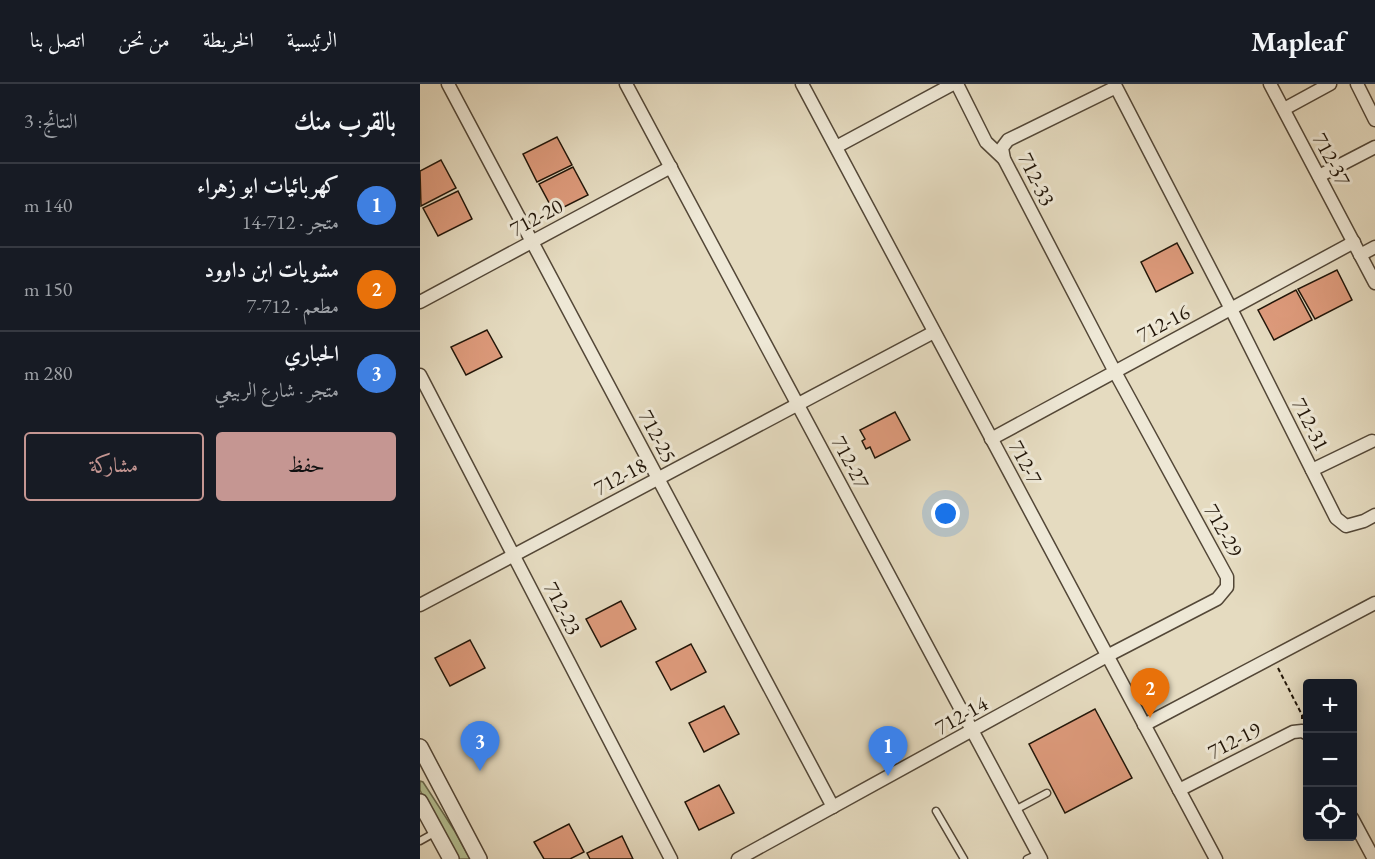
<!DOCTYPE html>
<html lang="ar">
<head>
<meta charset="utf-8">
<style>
  :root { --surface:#171b24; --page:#20242c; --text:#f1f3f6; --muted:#9ea1a6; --line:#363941; --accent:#c59692 }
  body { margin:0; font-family:"EB Garamond",Amiri,serif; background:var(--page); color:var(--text); direction:rtl }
  .controls { position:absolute; right:18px; bottom:18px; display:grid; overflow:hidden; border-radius:6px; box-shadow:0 3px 15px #0003 }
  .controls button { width:54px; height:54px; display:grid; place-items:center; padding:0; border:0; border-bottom:2px solid var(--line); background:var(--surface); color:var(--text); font:30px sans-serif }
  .you { position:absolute; left:526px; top:430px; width:21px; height:21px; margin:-15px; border:4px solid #fff; border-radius:50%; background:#1a73e8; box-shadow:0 0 0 9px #1a73e833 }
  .badge { display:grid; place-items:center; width:39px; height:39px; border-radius:50%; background:var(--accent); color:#fff; font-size:20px; font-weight:700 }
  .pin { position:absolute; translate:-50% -50px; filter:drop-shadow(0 2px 3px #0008) }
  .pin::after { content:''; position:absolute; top:32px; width:21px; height:18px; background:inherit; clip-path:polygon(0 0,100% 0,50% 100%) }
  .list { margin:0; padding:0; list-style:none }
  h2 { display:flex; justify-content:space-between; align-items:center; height:78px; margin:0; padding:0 24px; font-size:26px }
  h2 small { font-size:20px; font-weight:400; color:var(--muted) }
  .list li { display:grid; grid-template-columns:39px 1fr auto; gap:18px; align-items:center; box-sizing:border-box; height:84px; padding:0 24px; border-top:2px solid var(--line) }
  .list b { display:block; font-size:22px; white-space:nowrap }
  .list p { margin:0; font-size:20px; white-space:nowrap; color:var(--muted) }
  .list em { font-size:20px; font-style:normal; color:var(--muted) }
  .actions { display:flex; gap:12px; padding:18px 24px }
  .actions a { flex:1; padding:14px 0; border:2px solid var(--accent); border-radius:6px; text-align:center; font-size:21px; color:var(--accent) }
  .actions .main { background:var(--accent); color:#111 }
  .icon { flex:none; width:33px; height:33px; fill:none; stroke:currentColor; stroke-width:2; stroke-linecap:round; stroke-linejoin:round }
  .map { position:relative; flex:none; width:955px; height:775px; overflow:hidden; direction:ltr }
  header { display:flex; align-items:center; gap:36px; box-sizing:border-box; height:84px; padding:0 30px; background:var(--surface); border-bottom:2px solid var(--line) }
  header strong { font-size:28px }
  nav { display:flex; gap:33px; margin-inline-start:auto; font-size:21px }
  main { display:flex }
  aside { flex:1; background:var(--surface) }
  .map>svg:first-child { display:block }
  .green { fill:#b4c093; stroke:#6b6b4e; stroke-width:1.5 }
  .building { fill:#dd9a7b; stroke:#221609; stroke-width:1.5 }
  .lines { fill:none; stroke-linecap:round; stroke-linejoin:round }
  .service-casing { stroke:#534737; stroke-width:9 }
  .minor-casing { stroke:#534737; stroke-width:15 }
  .tertiary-casing { stroke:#534737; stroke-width:18 }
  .path { stroke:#221609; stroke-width:2; stroke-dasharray:4.5 3; stroke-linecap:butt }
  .service { stroke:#eee8d6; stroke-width:6 }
  .minor { stroke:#eee8d6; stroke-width:12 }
  .tertiary { stroke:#eee8d6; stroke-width:15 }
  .labels { text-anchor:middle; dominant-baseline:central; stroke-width:6; stroke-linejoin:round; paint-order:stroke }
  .street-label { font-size:21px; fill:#221609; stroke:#eee8d6 }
</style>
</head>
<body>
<header>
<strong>Mapleaf</strong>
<nav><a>الرئيسية</a><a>الخريطة</a><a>من نحن</a><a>اتصل بنا</a></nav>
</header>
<main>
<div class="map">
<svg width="955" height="775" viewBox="0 0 955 775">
  <rect width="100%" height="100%" fill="#e5dbc0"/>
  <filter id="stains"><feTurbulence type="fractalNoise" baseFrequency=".00333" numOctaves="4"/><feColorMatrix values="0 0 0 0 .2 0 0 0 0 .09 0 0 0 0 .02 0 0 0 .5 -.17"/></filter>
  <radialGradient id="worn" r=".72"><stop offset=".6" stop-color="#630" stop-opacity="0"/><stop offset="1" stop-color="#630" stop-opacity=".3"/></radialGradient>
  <!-- green -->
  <polygon class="green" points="0,697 3,698 34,746 50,775 37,775 3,713 0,706"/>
  <!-- building -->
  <g class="building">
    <polygon points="137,53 152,81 117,98 103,70"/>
    <polygon points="21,76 36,104 1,122 0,87"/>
    <polygon points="153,83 168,111 134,128 119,100"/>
    <polygon points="38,107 52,135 18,152 3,124"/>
    <polygon points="757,159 773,189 736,208 721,178"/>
    <polygon points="917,186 932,216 895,235 878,205"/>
    <polygon points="876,206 892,236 854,256 838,226"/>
    <polygon points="67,246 82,273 46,291 31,263"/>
    <polygon points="475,328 490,356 455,374 450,363 446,365 442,357 445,355 440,346"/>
    <polygon points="201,517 216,545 181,563 166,535"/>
    <polygon points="50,556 65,584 30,602 15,574"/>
    <polygon points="271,560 286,588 251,606 236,578"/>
    <polygon points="304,622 319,650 284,668 269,639"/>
    <polygon points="675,625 712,694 645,729 609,660"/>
    <polygon points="299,701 314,729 279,746 265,718"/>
    <polygon points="149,740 164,768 150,775 124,775 114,758"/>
    <polygon points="202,752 213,775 170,775 167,769"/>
  </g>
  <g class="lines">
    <defs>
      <g id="service">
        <polyline points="595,726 627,709"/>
        <polyline points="516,727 544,775"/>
        <polyline points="0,757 16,748"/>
        <polyline points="607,775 618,770"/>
      </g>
      <g id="minor">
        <polyline points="28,0 413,723"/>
        <polyline points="206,0 621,775"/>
        <polyline points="382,0 796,775"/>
        <polyline points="537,0 566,58 584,75"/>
        <polyline points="850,0 955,199"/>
        <polyline points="937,0 955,36"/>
        <polyline points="864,25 910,0"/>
        <polyline points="416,63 533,0"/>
        <polyline points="899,92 955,63"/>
        <polyline points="940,171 955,163"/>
        <polyline points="0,218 251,83"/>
        <polyline points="0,291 251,775"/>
        <polyline points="571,355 934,158"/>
        <polyline points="892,386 952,357"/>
        <polyline points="0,521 514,248"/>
        <polyline points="724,641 955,519"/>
        <polyline points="759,706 873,648 882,647 888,650"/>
        <polyline points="932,734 954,775"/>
        <polyline points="318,775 687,572 797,515 807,503 807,493 695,288 584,75 582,64 588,56 696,3 811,225 916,434 926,442 944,437 955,431"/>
      </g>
      <g id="tertiary">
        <polyline points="0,663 59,775"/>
        <polyline points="0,718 31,775"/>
      </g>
    </defs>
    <!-- service casing -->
    <use href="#service" class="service-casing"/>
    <!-- minor casing -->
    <use href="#minor" class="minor-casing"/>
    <!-- tertiary casing -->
    <use href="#tertiary" class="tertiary-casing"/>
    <!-- path -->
    <polyline class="path" points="858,584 882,631 882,635"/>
    <!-- service -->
    <use href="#service" class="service"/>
    <!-- minor -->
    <use href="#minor" class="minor"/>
    <!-- tertiary -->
    <use href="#tertiary" class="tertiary"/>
  </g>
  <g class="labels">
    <!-- street labels -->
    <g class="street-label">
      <text transform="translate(912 75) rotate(62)">712-37</text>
      <text transform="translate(617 95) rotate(64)">712-33</text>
      <text transform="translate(116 133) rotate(-28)">712-20</text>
      <text transform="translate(743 239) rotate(-28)">712-16</text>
      <text transform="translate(891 340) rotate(63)">712-31</text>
      <text transform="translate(238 352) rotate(62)">712-25</text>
      <text transform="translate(431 378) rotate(62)">712-27</text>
      <text transform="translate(606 378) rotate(62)">712-7</text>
      <text transform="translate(200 392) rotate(-28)">712-18</text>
      <text transform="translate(804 446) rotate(61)">712-29</text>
      <text transform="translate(143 524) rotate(63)">712-23</text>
      <text transform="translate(541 631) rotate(-29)">712-14</text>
      <text transform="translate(814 656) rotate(-27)">712-19</text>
    </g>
  </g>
  <rect width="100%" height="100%" filter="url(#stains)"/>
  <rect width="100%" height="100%" fill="url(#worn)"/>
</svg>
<div class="controls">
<button>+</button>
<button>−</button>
<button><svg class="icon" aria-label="locate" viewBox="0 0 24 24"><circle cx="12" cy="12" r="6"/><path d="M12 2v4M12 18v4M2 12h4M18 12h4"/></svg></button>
</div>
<div class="you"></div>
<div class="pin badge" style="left:468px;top:692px;background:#3f7fe0">1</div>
<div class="pin badge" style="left:730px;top:634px;background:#e8710a">2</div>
<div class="pin badge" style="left:60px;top:687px;background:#3f7fe0">3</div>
</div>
<aside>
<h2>بالقرب منك<small>النتائج: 3</small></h2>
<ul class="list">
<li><span class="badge" style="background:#3f7fe0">1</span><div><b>كهربائيات ابو زهراء</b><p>متجر · 712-14</p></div><em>140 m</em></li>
<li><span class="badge" style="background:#e8710a">2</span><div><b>مشويات ابن داوود</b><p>مطعم · 712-7</p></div><em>150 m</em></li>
<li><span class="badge" style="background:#3f7fe0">3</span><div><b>الحباري</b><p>متجر · شارع الربيعي</p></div><em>280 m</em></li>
</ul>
<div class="actions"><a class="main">حفظ</a><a>مشاركة</a></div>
</aside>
</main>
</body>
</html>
